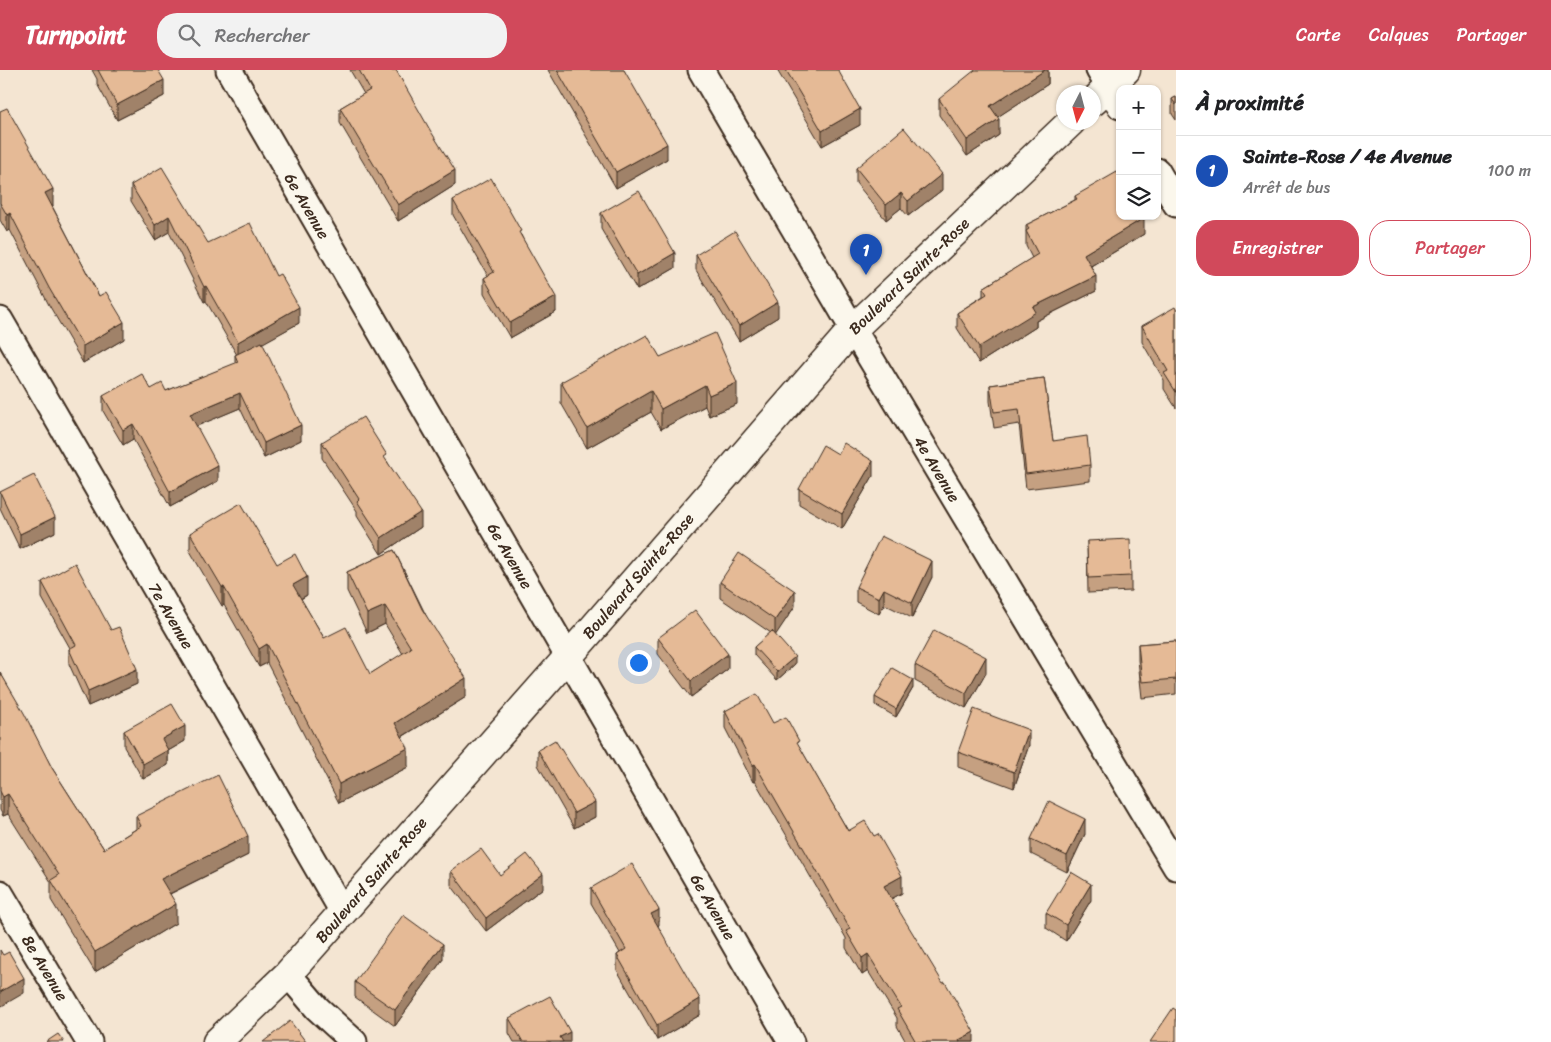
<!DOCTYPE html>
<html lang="fr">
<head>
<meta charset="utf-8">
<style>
  :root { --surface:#fff; --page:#f2f2f2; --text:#202124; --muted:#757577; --line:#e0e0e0; --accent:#d1495b }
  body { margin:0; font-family:Sriracha,sans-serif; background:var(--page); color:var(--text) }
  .controls { position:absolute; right:15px; top:15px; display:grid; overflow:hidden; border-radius:10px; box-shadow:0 1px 4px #0004 }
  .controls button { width:45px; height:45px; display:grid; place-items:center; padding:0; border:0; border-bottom:1px solid var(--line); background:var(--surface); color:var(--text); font:25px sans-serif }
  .compass { position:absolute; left:1056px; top:15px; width:45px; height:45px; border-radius:50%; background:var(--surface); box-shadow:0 1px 4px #0004; rotate:186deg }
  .you { position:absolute; left:638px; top:592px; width:18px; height:18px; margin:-12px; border:4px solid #fff; border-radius:50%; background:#1a73e8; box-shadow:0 0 0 8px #1a73e833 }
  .badge { display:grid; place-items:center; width:32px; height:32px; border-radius:50%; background:var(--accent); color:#fff; font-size:16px; font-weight:700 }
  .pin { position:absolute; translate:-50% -41px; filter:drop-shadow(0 1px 2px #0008) }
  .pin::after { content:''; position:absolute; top:26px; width:18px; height:15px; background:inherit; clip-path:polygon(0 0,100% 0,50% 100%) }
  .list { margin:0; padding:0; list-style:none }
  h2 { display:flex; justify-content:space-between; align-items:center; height:65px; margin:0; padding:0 20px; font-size:21px }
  h2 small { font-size:16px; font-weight:400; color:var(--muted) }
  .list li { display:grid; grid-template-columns:32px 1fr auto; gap:15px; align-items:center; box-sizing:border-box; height:70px; padding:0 20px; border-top:1px solid var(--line) }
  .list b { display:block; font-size:19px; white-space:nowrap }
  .list p { margin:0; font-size:16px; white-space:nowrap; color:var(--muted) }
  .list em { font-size:16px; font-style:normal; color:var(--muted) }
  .actions { display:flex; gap:10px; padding:15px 20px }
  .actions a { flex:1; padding:11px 0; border:1px solid var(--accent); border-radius:20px; text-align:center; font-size:18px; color:var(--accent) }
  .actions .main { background:var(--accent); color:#fff }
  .icon { flex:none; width:28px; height:28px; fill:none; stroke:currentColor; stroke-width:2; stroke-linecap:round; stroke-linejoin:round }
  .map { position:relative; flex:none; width:1176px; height:972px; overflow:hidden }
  header { display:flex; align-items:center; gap:30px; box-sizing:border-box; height:70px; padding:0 25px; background:var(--accent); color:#fff }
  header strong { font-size:24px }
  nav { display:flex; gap:28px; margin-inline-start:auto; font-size:18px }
  .search { width:350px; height:45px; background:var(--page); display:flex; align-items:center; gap:12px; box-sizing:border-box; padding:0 18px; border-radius:20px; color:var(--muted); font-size:19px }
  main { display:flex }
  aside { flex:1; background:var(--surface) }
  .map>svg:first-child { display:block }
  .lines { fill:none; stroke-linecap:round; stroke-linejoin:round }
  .minor-casing { stroke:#3b2a1e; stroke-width:29 }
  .tertiary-casing { stroke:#3b2a1e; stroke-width:31 }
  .minor { stroke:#fbf7ec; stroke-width:25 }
  .tertiary { stroke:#fbf7ec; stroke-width:28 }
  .wall { fill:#c5a081; stroke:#3b2a1e }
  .shaded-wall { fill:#a08269; stroke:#3b2a1e }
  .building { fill:#e5ba96; stroke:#3b2a1e }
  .labels { text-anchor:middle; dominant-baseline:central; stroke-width:4.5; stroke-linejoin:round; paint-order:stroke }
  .street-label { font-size:16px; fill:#3b2a1e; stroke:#fbf7ec }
</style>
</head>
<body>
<header>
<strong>Turnpoint</strong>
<div class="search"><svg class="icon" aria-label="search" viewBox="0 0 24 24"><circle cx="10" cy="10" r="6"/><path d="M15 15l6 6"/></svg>Rechercher</div>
<nav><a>Carte</a><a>Calques</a><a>Partager</a></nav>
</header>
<main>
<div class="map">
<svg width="1176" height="972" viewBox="0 0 1176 972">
  <rect width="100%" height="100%" fill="#f4e5d2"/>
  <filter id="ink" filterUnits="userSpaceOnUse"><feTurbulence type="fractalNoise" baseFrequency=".02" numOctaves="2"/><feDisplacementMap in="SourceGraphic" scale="10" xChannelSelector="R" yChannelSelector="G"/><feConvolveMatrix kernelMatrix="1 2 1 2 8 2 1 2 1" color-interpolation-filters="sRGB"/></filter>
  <g filter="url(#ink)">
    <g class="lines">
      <defs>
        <g id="minor">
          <polyline points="229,0 791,972"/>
          <polyline points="701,0 853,259 1176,797"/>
          <polyline points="1099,0 1120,36"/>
          <polyline points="1157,101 1176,134"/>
          <polyline points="0,250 343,842"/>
          <polyline points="0,823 89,972"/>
          <polyline points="288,904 317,938 354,972"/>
        </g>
        <g id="tertiary">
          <polyline points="1094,31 1126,0"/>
          <polyline points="217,972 288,904 568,587 853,259 1071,52"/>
        </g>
      </defs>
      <!-- minor casing -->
      <use href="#minor" class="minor-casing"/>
      <!-- tertiary casing -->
      <use href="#tertiary" class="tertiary-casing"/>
      <!-- minor -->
      <use href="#minor" class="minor"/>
      <!-- tertiary -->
      <use href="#tertiary" class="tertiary"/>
    </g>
    <!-- wall -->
    <g class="wall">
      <polygon points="92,0 158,0 164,26 117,50 97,14 97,9"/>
      <polygon points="350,0 396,0 455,115 398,151 340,53 340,38 364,24"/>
      <polygon points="548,0 624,0 667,89 616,118"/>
      <polygon points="777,0 838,0 860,55 822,76"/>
      <polygon points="1048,0 1048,14 997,47 999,65 967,86 939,45 939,29"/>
      <polygon points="1176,27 1176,50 1172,44 1172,29"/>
      <polygon points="0,41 53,136 52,136 99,226 124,269 83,293 49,235 10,160 7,162 0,150"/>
      <polygon points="856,98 942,120 908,146 901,138 886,150 856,113"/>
      <polygon points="131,115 208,173 299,253 262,273 301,370 264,388 240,338 196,356 218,411 170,437 133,369 123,375 103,341 103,326 151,319 166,321 235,294 235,285 237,285 206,231 204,232 169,162 155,170 131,131"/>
      <polygon points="1075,126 1144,164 1091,196 1096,221 1036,251 1036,257 979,293 957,258 957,243 983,226 983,218 1032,188 1026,176 1026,155 1075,130"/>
      <polygon points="453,130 521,165 556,242 510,268 484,223 484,208 488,206 453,145"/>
      <polygon points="601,143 675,198 637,220 601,159"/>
      <polygon points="696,185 778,247 739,271 696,200"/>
      <polygon points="1176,239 1176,338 1164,319 1164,310 1142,272 1142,256"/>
      <polygon points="660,287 737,334 709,346 705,336 661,359 651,342 587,378 561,333 561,312"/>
      <polygon points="1044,308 1053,371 1090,395 1090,411 1026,419 1019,354 994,358 990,331 990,315"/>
      <polygon points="322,372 387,391 421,457 381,484 357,446 357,441 322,388"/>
      <polygon points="838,384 873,406 842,459 799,434 799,419"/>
      <polygon points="0,422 55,462 20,479 0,438"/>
      <polygon points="190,463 277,494 307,525 301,529 324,568 370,604 403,584 385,554 367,563 347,521 347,502 394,480 466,627 402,667 408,697 339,733 267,593 259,597 224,535 222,536 190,481"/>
      <polygon points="1087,471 1131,506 1131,521 1088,523"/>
      <polygon points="932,507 912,548 884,534 879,544 856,532 856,517"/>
      <polygon points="42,512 137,614 88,636 69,594 69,579 70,578 42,528"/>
      <polygon points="720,512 795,536 775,565 795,594 777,610 754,585 754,577 771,563 720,528"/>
      <polygon points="658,568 728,599 691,627 658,584"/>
      <polygon points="1176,571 1176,624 1142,628 1138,590 1138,574"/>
      <polygon points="915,595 986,603 966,638 915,611"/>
      <polygon points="0,602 52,698 104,779 136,759 136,746 248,785 170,824 176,853 95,902 51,830 51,812 8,744 3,746 0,740"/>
      <polygon points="913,618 896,647 875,635 875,627"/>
      <polygon points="725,641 773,653 799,676 848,761 902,823 891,829 974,972 906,972 897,956 897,948 868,901 862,905 846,878 846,868 755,711 753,712 725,658"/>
      <polygon points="124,661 185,671 168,681 168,695 143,709 124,677"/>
      <polygon points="1029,675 1014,718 958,697 958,682"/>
      <polygon points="538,680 595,747 574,758 538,695"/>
      <polygon points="1085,764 1067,802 1031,784 1031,769"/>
      <polygon points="451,801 500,805 543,818 486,861 451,815"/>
      <polygon points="591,818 659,855 658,856 700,945 657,970 617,900 617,885 620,883 591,833"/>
      <polygon points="1091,830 1066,871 1046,858 1046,843"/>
      <polygon points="443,889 395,956 355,927 355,912"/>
      <polygon points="509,948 570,972 514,972 509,963"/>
    </g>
    <!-- shaded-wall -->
    <g class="shaded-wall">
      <polygon points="1045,0 1048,0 1048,14 990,52 990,36"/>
      <polygon points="164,10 164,26 117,50 117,35"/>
      <polygon points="860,39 860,55 822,76 822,61"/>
      <polygon points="999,49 999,65 967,86 967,70"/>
      <polygon points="667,74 667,89 616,118 616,102"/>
      <polygon points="455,100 455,115 398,151 398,135"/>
      <polygon points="942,104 942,120 908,146 908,131"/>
      <polygon points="53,119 53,136 45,140 45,123"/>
      <polygon points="901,123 901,138 886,150 886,135"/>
      <polygon points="10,143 10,160 7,162 7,145"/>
      <polygon points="169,146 169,162 155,170 155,155"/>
      <polygon points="1144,148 1144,164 1084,200 1084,184"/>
      <polygon points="675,183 675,198 637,220 637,205"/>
      <polygon points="1096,206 1096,221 1036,251 1036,257 979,293 979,277 1033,237"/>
      <polygon points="206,216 206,231 204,232 204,217"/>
      <polygon points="556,227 556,242 510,268 510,253"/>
      <polygon points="778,232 778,247 739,271 739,256"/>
      <polygon points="299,237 299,253 238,287 238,272"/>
      <polygon points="124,252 124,269 83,293 83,276"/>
      <polygon points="737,313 737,334 709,346 709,325"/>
      <polygon points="705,315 705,336 661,359 661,339"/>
      <polygon points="651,321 651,342 587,378 587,358"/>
      <polygon points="240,323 240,338 190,359 190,344"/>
      <polygon points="133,354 133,369 123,375 123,360"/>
      <polygon points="301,355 301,370 264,388 264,373"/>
      <polygon points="873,391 873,406 842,459 842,444"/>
      <polygon points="218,396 218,411 170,437 170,422"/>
      <polygon points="421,442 421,457 381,484 381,468"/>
      <polygon points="55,447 55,462 20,479 20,464"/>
      <polygon points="932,491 932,507 912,548 912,533"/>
      <polygon points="307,507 307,525 293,533 293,515"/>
      <polygon points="222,517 224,517 224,535 222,536"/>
      <polygon points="884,519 884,534 879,544 879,528"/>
      <polygon points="795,521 795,536 775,566 775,550"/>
      <polygon points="385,536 385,554 367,563 367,544"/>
      <polygon points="267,574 267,593 259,597 259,579"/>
      <polygon points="728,584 728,599 691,627 691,611"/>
      <polygon points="795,587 795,594 777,610 777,602"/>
      <polygon points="986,587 986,603 966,638 966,623"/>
      <polygon points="137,599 137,614 88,636 88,621"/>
      <polygon points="466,608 466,627 395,671 395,653"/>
      <polygon points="913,610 913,618 896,647 896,639"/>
      <polygon points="185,656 185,671 168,681 168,695 143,709 143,694 162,669"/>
      <polygon points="1029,660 1029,675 1014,718 1014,702"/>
      <polygon points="408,678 408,697 339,733 339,714"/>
      <polygon points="755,694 755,711 753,712 753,695"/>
      <polygon points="8,724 8,744 3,746 3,727"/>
      <polygon points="595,732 595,747 574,758 574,743"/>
      <polygon points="1085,749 1085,764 1067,802 1067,786"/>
      <polygon points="248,766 248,785 161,828 161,809"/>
      <polygon points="543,804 543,818 486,861 486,848"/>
      <polygon points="902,806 902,823 884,833 884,816"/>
      <polygon points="1091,814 1091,830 1066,871 1066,855"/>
      <polygon points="176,834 176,853 95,902 95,882"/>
      <polygon points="659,840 659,855 651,860 651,844"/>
      <polygon points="443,874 443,889 395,956 395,940"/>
      <polygon points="868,884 868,901 862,905 862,888"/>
      <polygon points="24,908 24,923 0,937 0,922"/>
      <polygon points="700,929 700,945 657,970 657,955"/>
      <polygon points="570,962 570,972 560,972 560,967"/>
      <polygon points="974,962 974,972 959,972 959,970"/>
    </g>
    <!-- building -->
    <g class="building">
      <polygon points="98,0 158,0 164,10 117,35"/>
      <polygon points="359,0 396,0 430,60 455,100 398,135 340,38 370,20"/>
      <polygon points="557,0 624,0 667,74 616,102"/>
      <polygon points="786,0 838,0 860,39 822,61"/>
      <polygon points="975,0 1045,0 990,36 999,49 967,70 939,29"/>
      <polygon points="1176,27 1176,35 1172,29"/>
      <polygon points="7,38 53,119 45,123 99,226 106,222 124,252 83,276 49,218 10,143 7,145 0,133 0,41"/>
      <polygon points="904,58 942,104 908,131 901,123 886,135 856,98"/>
      <polygon points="162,97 208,173 250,153 276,206 280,204 299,237 238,272 206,216 204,217 169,146 155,155 131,115"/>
      <polygon points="1117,102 1120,107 1120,146 1143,146 1144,148 1084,184 1096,206 1033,237 1036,242 979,277 957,243 987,224 983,218 1038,184 1026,161 1029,159 1026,155 1077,129 1075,126"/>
      <polygon points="491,108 521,161 519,162 556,227 510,253 484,208 494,202 453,130"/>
      <polygon points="639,121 675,183 637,205 601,143"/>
      <polygon points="735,161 778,232 739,256 696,185"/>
      <polygon points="1175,237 1176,239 1176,322 1164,303 1168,301 1142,256"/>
      <polygon points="715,263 737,313 709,325 705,315 661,339 651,321 587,358 561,312 647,265 660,287"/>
      <polygon points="262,272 301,355 264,373 240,323 190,344 218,396 170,422 133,354 123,360 103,326 142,304 151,319 162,313 166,321 238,292 235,285"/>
      <polygon points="1044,308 1053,371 1087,366 1090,395 1026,404 1019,339 994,342 990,315"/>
      <polygon points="363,347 387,385 384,387 421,442 381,468 357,431 359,429 322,372"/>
      <polygon points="844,373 873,391 842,444 799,419 823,375 838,384"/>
      <polygon points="34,405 55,447 20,464 0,422"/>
      <polygon points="241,433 277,494 295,484 307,507 293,515 324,568 346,557 370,604 411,578 385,536 367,544 347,502 394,480 422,539 466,608 395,653 408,678 339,714 267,574 259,579 224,517 222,517 190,463"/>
      <polygon points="881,466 932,491 912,533 884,519 879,528 856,517"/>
      <polygon points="1130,469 1131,506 1088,508 1087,471"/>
      <polygon points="739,483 795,521 775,550 720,512"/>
      <polygon points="75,493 111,560 119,557 137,599 88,621 69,579 76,575 42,512"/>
      <polygon points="695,540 728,584 691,611 658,568"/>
      <polygon points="934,560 986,587 966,623 915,595"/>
      <polygon points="772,561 795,587 777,602 754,577"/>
      <polygon points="1176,571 1176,609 1142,612 1138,574"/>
      <polygon points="892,598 913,610 896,639 875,627"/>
      <polygon points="0,602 24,643 52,698 104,779 141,756 136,746 218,705 248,766 161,809 176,834 95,882 51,810 59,805 8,724 3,727 0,721"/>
      <polygon points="757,624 773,653 786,647 799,671 797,672 848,761 865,751 874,766 878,764 902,806 884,816 943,913 945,912 974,962 959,970 960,972 916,972 897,939 901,937 868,884 862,888 846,861 850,859 755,694 753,695 725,641"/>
      <polygon points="172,634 185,656 162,669 168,680 143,694 124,661"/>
      <polygon points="974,639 1029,660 1014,702 958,682"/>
      <polygon points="555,670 595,732 574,743 538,680"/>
      <polygon points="1049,731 1085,749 1067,786 1031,769"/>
      <polygon points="481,779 500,805 527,784 543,804 486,848 451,801"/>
      <polygon points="632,794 659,840 651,844 700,929 657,955 617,885 626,879 591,818"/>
      <polygon points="1071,802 1091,814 1066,855 1046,843"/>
      <polygon points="403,845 443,874 395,940 355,912"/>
      <polygon points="0,880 3,885 9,882 24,908 0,922"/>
      <polygon points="550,926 570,962 560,967 563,972 523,972 509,948"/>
      <polygon points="1173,938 1176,940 1176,972 1150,972"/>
      <polygon points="290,951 306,972 263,972"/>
      <polygon points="58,964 64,972 46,972"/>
    </g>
  </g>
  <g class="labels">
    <!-- street labels -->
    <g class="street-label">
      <text transform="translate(307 136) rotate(60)">6e Avenue</text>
      <text transform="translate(909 206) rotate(-44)">Boulevard Sainte-Rose</text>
      <text transform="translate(937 399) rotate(59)">4e Avenue</text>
      <text transform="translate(510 486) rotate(60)">6e Avenue</text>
      <text transform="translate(638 506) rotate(-49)">Boulevard Sainte-Rose</text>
      <text transform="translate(171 546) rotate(60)">7e Avenue</text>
      <text transform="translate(371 810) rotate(-49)">Boulevard Sainte-Rose</text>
      <text transform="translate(713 837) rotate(60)">6e Avenue</text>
      <text transform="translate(45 898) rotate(59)">8e Avenue</text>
    </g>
  </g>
</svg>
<div class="controls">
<button>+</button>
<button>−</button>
<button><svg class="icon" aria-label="layers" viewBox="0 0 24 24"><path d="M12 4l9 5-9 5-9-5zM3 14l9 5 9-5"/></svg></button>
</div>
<svg class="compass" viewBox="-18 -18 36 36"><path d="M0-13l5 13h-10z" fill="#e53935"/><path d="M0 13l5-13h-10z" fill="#757577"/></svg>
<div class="you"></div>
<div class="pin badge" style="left:866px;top:205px;background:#1a4fb4">1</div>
</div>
<aside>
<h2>À proximité<small></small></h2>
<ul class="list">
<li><span class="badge" style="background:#1a4fb4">1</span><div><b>Sainte-Rose / 4e Avenue</b><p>Arrêt de bus</p></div><em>100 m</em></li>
</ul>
<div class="actions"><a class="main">Enregistrer</a><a>Partager</a></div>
</aside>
</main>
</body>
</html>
